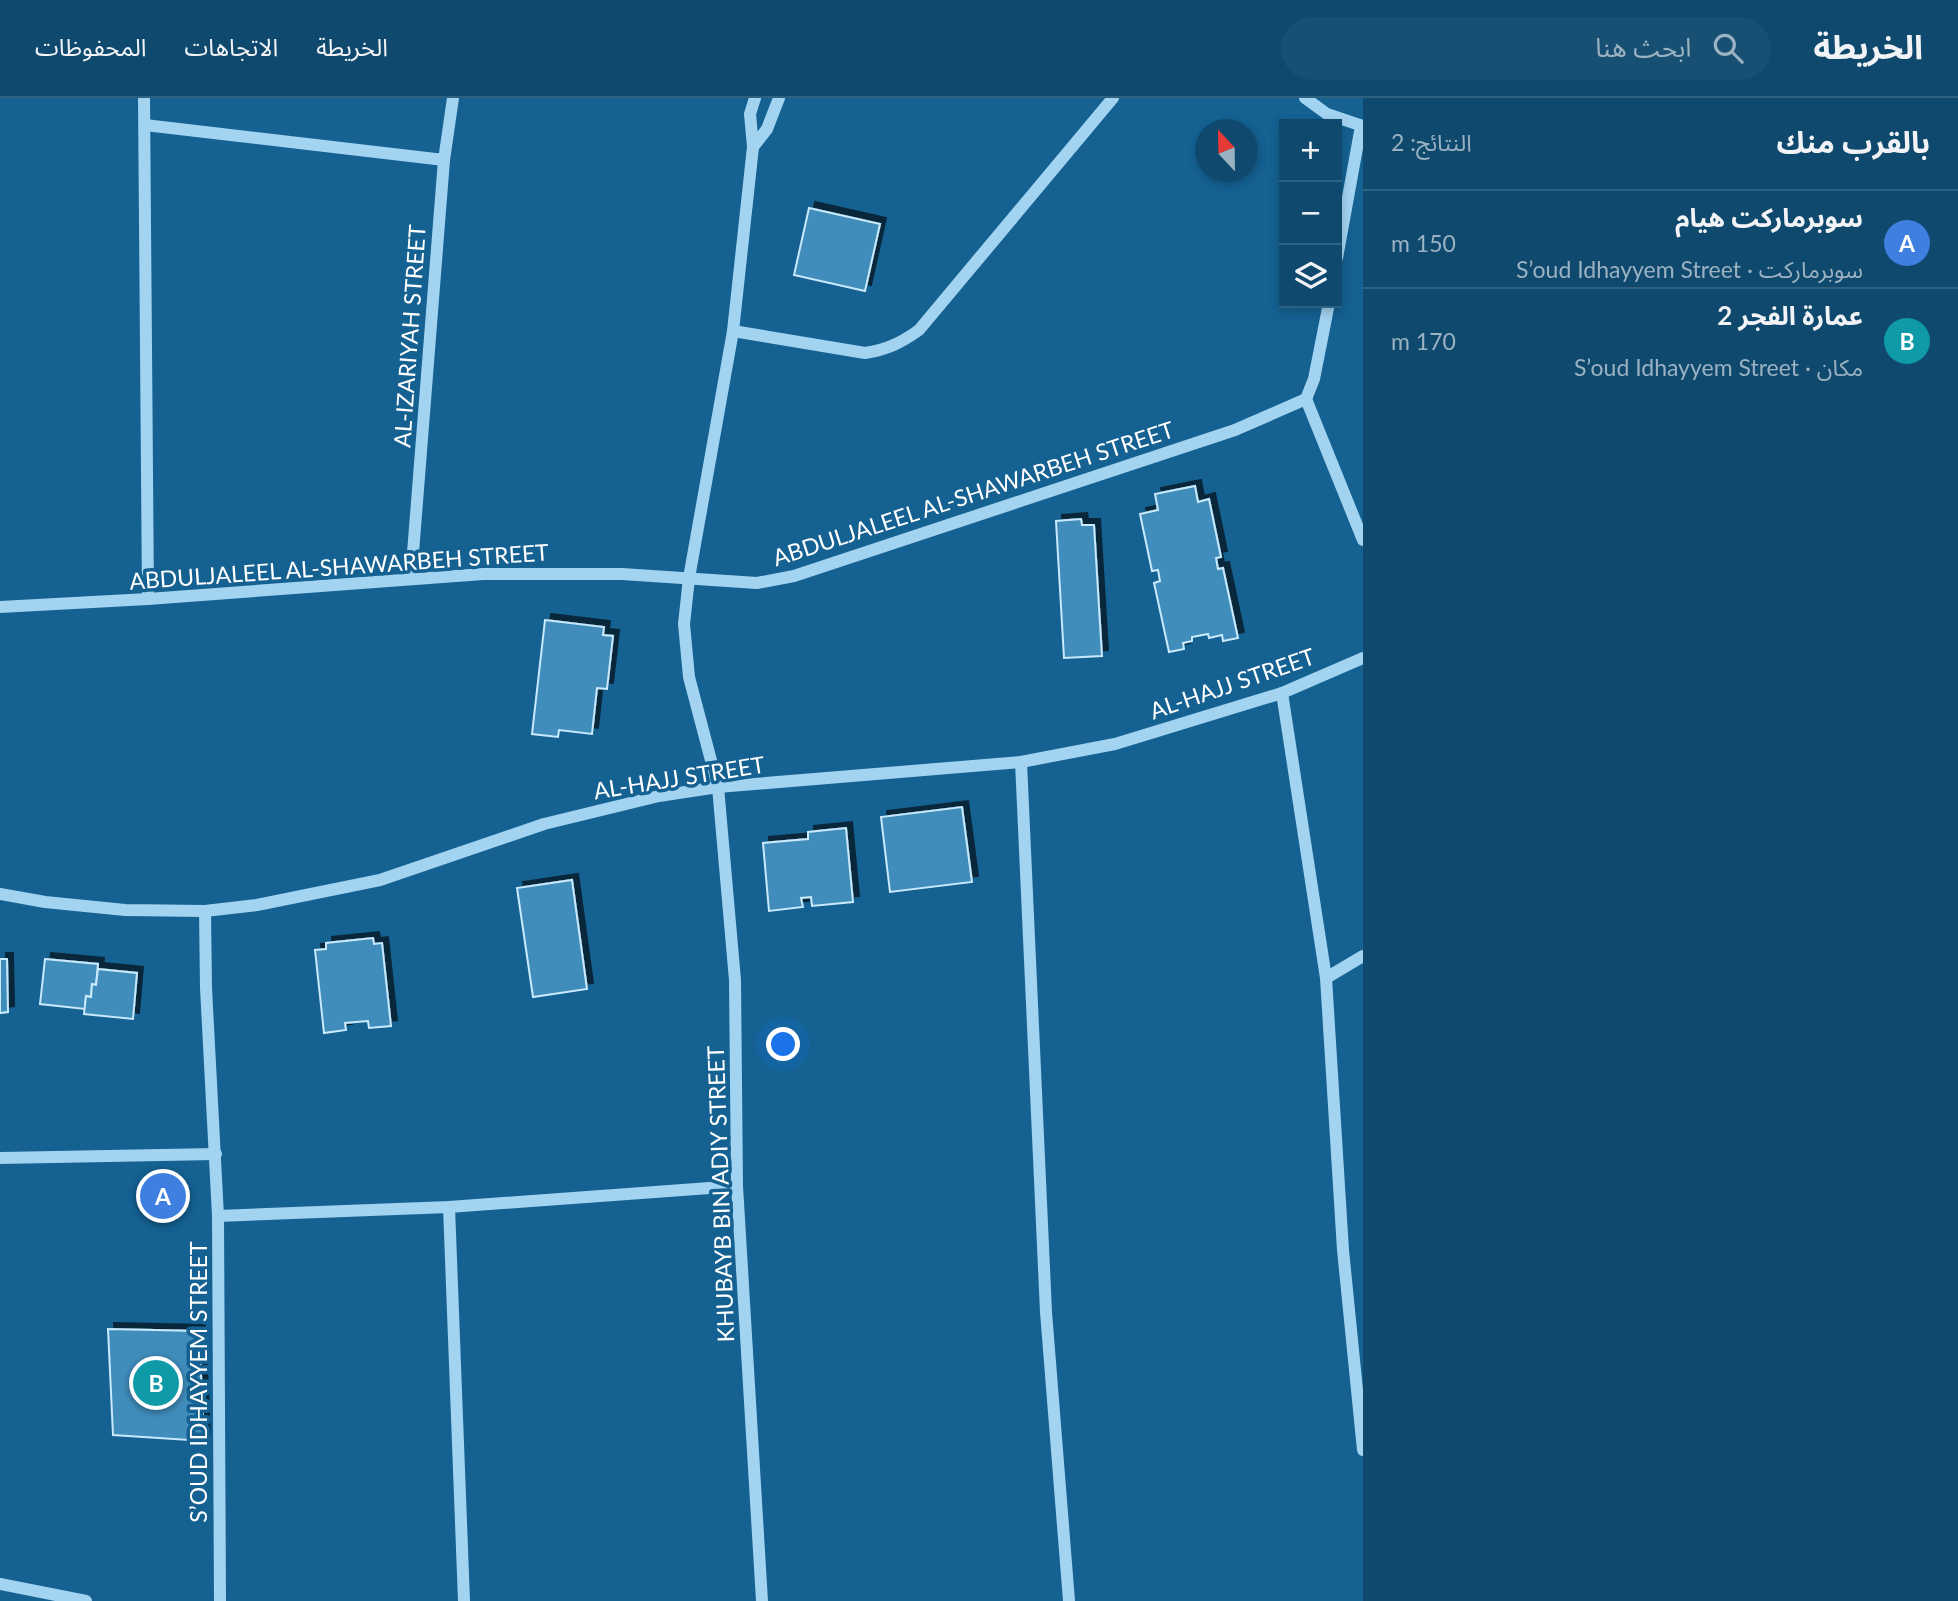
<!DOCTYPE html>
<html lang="ar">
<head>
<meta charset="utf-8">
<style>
  :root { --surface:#0f496e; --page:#185073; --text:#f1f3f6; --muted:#9bb2c2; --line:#2f6181; --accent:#8abfa5 }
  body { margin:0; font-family:Lato,"Noto Sans Arabic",sans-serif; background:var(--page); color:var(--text); direction:rtl }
  .controls { position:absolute; right:21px; top:21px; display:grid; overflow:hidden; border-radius:0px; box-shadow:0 4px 10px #0003 }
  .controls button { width:63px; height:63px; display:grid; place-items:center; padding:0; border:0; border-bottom:2px solid var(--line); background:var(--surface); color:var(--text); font:35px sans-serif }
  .compass { position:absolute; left:1195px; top:21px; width:63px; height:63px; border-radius:50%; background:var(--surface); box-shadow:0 4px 10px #0003; rotate:338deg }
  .you { position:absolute; left:784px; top:947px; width:24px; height:24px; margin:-18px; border:5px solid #fff; border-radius:50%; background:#1a73e8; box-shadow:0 0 0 10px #1a73e833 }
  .badge { display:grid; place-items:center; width:46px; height:46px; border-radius:50%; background:var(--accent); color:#fff; font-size:23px; font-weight:700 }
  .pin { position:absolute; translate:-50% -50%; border:4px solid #fff; box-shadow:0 2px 7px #0006 }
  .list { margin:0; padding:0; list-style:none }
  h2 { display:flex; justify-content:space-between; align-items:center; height:91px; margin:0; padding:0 28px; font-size:30px }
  h2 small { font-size:23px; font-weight:400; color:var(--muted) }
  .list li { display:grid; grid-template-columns:46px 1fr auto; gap:21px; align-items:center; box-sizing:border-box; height:98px; padding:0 28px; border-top:2px solid var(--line) }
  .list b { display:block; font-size:26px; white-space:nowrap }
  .list p { margin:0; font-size:23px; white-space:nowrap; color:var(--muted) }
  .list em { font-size:23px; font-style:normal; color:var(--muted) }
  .icon { flex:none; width:38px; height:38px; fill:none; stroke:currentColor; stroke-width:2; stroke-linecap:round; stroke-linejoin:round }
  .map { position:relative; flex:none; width:1363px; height:1503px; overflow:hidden; direction:ltr }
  header { display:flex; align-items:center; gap:42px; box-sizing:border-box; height:98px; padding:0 35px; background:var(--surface); border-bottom:2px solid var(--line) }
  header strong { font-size:33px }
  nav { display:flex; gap:38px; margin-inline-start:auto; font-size:24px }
  .search { width:490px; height:63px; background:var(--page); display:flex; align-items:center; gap:18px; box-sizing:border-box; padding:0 24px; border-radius:38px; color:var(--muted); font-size:26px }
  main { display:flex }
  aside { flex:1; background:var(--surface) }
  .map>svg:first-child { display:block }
  .building { fill:#418dbc; stroke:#c9e9fc; stroke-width:2; filter:url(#shadow) }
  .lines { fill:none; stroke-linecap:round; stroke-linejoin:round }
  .minor { stroke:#a2d3f1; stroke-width:12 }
  .labels { text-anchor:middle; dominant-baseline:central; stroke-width:7; stroke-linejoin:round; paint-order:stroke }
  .street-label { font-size:23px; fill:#fff; stroke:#146192 }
</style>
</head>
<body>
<header>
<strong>الخريطة</strong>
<div class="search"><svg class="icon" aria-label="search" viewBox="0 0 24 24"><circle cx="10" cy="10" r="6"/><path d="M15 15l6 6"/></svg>ابحث هنا</div>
<nav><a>الخريطة</a><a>الاتجاهات</a><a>المحفوظات</a></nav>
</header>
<main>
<aside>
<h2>بالقرب منك<small>النتائج: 2</small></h2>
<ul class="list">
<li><span class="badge" style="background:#3f7fe0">A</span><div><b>سوبرماركت هيام</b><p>سوبرماركت · S’oud Idhayyem Street</p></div><em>150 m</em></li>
<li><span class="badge" style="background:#0f9aa8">B</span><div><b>عمارة الفجر 2</b><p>مكان · S’oud Idhayyem Street</p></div><em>170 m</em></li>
</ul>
</aside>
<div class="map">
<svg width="1363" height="1503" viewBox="0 0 1363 1503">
  <defs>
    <filter id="shadow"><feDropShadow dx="6" dy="-6" stdDeviation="0" flood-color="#0009"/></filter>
  </defs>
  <rect width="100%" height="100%" fill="#146192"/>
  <!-- building -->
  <g class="building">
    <polygon points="809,110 880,126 865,193 794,177"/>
    <polygon points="1195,388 1198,404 1209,401 1221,459 1216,460 1218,471 1223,470 1238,540 1223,543 1222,537 1209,540 1208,536 1192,539 1192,543 1183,545 1184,551 1169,554 1154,485 1160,483 1158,472 1152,473 1140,416 1158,412 1155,396"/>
    <polygon points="1081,421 1082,427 1094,427 1102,558 1064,560 1056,423"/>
    <polygon points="545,522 604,529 603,537 613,538 607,591 597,590 592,636 559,632 558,639 532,636"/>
    <polygon points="962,709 972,784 890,794 881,719"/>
    <polygon points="846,730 853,804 812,808 811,799 801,800 803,809 769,813 763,745 808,741 808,734"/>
    <polygon points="572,782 587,891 533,899 517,790"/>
    <polygon points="373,840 374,846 382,845 391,928 369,930 368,923 345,925 346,932 324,935 315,852 326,851 326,845"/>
    <polygon points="0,861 7,861 8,914 0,915"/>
    <polygon points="45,861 98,866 96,887 92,886 91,899 86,898 85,911 40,906"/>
    <polygon points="98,871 137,875 133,921 84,916 86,898 91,899 92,886 96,887"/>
    <polygon points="108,1231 199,1233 204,1343 113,1337"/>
  </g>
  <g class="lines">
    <!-- minor -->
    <g class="minor">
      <polyline points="144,0 148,501"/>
      <polyline points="755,0 750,16 753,49 733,233 689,480 684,526 689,579 718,689 735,882 737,1088 762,1503"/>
      <polyline points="1305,0 1327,16 1363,28"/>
      <polyline points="145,27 444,62"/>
      <polyline points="753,49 767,31 779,0"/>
      <polyline points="1337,160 1361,28"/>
      <path d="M733 233 865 255C886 252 901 245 919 232L1113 0"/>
      <polyline points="1306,301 1363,442"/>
      <polyline points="411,480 444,62 453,0"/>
      <polyline points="0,509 148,501 483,476 622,476 757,485 794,478 1235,332 1306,301 1314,281 1329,205"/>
      <polyline points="1282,595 1326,880 1343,1152 1363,1352"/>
      <polyline points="1021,664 1046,1214 1069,1503"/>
      <polyline points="0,796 45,804 125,812 205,813 257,807 380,782 544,726 659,698 718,689 1021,664 1115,646 1282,595 1363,560"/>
      <polyline points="205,813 206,890 218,1118 220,1503"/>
      <polyline points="1326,880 1363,858"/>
      <polyline points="0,1060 216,1056"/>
      <polyline points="449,1109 464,1503"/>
      <polyline points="218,1118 449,1109 737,1088"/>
      <polyline points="0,1486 86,1503"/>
    </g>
  </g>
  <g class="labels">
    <!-- street labels -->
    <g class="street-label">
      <text transform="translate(409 238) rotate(-86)">AL-IZARIYAH STREET</text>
      <text transform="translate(973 395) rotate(-18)">ABDULJALEEL AL-SHAWARBEH STREET</text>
      <text transform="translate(339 468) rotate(-4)">ABDULJALEEL AL-SHAWARBEH STREET</text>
      <text transform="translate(1232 585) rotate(-19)">AL-HAJJ STREET</text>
      <text transform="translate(679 679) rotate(-9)">AL-HAJJ STREET</text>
      <text transform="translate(720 1096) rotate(-92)">KHUBAYB BIN ADIY STREET</text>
      <text transform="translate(198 1284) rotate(-90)">S’OUD IDHAYYEM STREET</text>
    </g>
  </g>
</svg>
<div class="controls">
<button>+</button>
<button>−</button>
<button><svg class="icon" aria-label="layers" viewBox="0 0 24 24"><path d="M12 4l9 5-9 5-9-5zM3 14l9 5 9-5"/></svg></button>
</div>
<svg class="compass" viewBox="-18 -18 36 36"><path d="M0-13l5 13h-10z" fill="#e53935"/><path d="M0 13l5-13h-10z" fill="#9bb2c2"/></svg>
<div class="you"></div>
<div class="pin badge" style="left:163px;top:1098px;background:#3f7fe0">A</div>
<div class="pin badge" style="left:156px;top:1285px;background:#0f9aa8">B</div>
</div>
</main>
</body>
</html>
